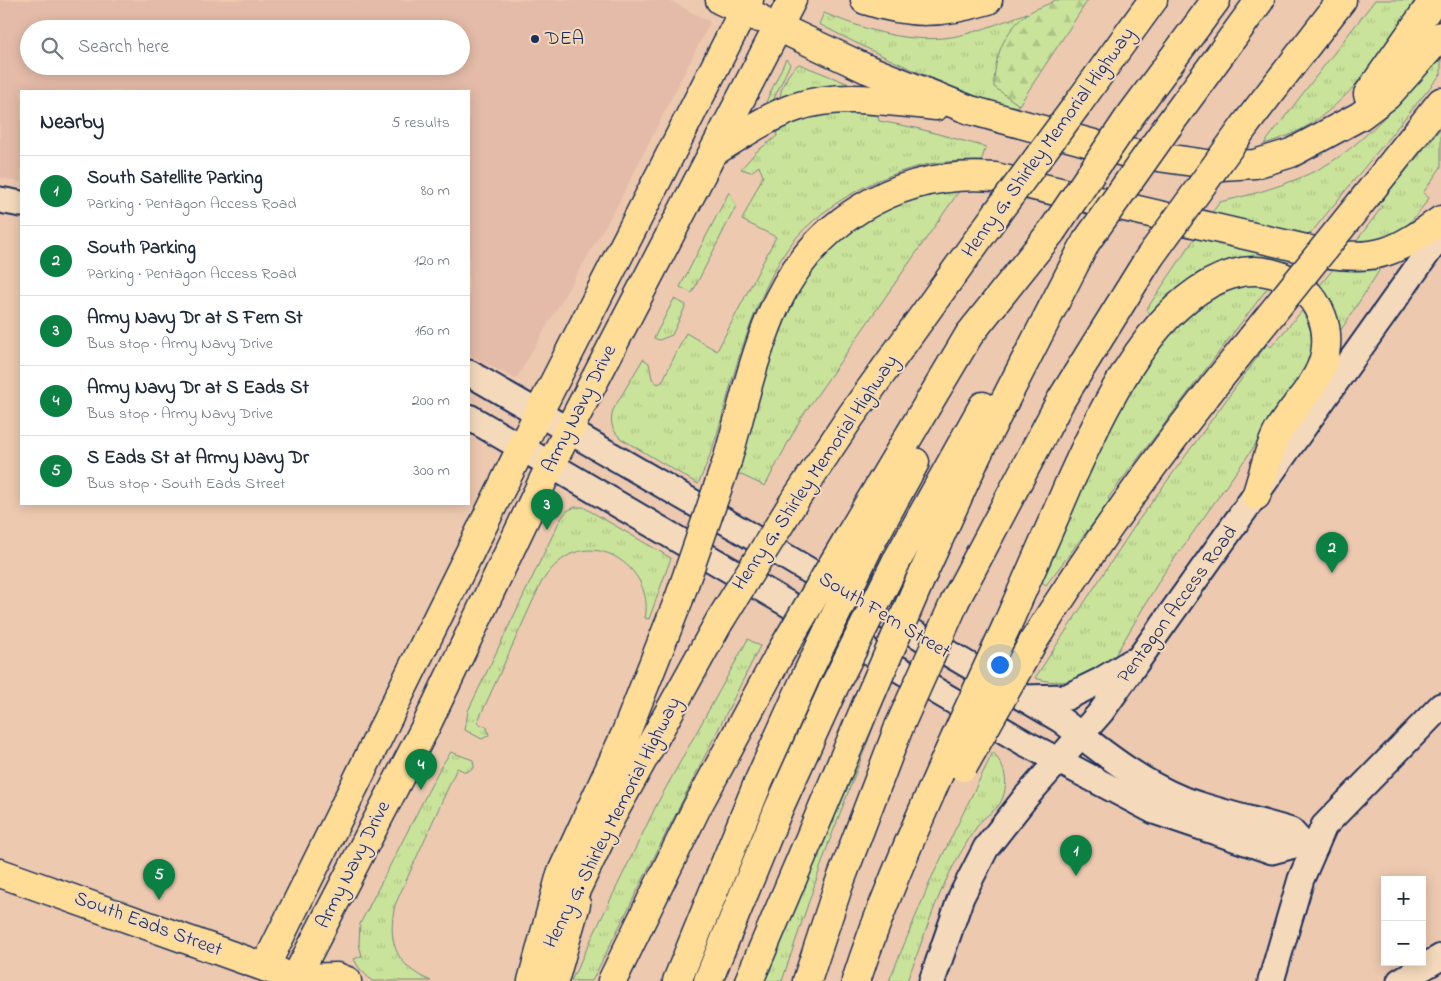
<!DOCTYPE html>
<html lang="en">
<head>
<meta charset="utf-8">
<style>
  :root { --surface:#fff; --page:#f2f2f3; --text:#1f2937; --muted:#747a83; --line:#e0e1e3; --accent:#0b8043 }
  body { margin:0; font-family:"Indie Flower",sans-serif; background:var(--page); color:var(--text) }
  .controls { position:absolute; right:15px; bottom:15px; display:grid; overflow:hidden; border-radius:0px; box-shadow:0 2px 12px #0003 }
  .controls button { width:45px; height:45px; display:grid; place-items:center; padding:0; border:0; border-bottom:1px solid var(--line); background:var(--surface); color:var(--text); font:25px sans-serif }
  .you { position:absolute; left:999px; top:664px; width:18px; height:18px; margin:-12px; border:4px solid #fff; border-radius:50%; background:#1a73e8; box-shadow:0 0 0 8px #1a73e833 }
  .badge { display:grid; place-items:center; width:32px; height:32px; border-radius:50%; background:var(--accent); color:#fff; font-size:16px; font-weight:700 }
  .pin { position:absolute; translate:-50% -41px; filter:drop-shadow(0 1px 2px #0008) }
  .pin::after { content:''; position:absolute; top:26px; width:18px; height:15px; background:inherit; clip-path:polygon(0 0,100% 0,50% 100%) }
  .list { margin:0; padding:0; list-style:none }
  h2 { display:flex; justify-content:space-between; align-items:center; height:65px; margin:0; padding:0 20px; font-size:21px }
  h2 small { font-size:16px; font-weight:400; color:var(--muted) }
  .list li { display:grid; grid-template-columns:32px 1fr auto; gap:15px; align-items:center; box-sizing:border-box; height:70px; padding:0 20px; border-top:1px solid var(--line) }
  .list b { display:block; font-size:19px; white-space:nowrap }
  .list p { margin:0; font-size:16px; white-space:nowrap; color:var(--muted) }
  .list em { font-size:16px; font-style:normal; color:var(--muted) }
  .icon { flex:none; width:28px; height:28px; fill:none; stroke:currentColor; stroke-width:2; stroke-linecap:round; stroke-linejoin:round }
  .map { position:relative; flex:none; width:1441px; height:981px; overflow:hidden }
  .search { position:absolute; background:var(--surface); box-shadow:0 2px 12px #0003; left:20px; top:20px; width:450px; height:55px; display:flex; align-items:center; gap:12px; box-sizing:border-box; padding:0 18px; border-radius:28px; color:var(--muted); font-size:19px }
  .panel { position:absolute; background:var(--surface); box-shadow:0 2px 12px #0003; left:20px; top:90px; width:450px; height:415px; border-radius:0px }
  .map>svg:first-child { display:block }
  .built { fill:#e4bba8; fill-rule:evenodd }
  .grass { fill:url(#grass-tufts); stroke:#72897c }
  .forest { fill:url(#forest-firs); stroke:#72897c }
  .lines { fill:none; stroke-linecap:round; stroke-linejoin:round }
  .minor-casing { stroke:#1b2f5e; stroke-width:29 }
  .major-casing { stroke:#1b2f5e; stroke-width:31 }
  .highway-casing { stroke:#1b2f5e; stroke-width:31 }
  .minor { stroke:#f4d9bb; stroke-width:25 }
  .major { stroke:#ffdd96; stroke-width:28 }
  .highway { stroke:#ffdd96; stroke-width:28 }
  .highway-bridge-casing { stroke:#1b2f5e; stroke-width:31; stroke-linecap:butt }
  .highway-bridge { stroke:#ffdd96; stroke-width:28 }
  .poi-dot { fill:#1b2f5e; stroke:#f4d9bb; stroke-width:2 }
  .labels { text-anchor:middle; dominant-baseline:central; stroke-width:4; stroke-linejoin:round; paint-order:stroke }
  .poi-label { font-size:20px; fill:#1b2f5e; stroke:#f4d9bb; text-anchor:start }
  .street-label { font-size:20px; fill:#1b2f5e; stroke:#f4d9bb }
</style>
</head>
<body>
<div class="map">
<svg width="1441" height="981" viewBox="0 0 1441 981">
  <defs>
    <pattern id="grass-tufts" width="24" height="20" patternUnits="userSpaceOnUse" patternTransform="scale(1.25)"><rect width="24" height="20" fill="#cae39a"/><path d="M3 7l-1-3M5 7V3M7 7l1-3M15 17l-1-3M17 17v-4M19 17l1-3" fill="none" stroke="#adc387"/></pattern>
    <pattern id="forest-firs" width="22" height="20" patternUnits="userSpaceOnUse" patternTransform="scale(1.25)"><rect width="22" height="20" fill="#cae39a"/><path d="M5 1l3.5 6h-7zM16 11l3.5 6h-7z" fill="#adc387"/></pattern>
  </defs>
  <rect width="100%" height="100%" fill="#edc9b0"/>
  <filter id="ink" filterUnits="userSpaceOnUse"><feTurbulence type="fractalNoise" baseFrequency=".02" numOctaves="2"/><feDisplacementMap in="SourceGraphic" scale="10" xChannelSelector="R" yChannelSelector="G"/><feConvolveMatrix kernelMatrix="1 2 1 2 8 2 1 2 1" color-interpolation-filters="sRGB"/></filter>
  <g filter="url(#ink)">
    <!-- built -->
    <path class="built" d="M0 0H669L710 22 619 202 516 379 469 355V91H21V182L0 178ZM29 29H461V66H29Z"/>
    <!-- grass -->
    <g class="grass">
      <path d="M1375 0H1415C1384 49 1352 102 1300 130 1289 136 1276 140 1264 144Z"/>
      <path d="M824 13C861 28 901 42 943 38 969 36 1002 22 1027 13L1007 36 995 87 1019 105 1012 109C945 86 882 57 819 24Z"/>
      <path d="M1441 56V74L1310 234 1211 214 1220 202C1263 192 1311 179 1347 151 1382 124 1411 88 1441 56Z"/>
      <polygon points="786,59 790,64 771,105 766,102"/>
      <path d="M799 64 849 84 848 89 780 101C779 89 789 70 799 64Z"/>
      <path d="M836 111 878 116 879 121 916 128 986 147 981 161C964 161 946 161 929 164 878 174 815 208 786 251 766 281 753 317 741 351 726 395 719 441 698 484L620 438C611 428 610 422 613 410L643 359 649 363 652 379 658 384 662 382 686 333 717 351 776 237 742 220 763 176 759 166 751 172 741 169 756 152 777 136 776 127 791 120Z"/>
      <path d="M1441 128V167L1423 193 1429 198C1405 232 1396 239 1354 244L1382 207 1379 204Z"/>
      <polygon points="962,187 801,418 765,486 735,472 779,325 797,286 843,232 910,197"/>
      <polygon points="729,192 736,206 692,293 680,287"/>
      <path d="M1197 235 1291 258 1287 264C1277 262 1266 257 1257 257 1213 257 1181 286 1151 314L1146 310Z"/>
      <polygon points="1336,266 1377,266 1379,271 1335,339 1315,291"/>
      <polygon points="1250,283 1269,286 1108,498 1110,501 1046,585 1042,582 1096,449 1158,342 1193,307 1223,290"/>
      <polygon points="674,299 686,305 672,335 659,340 654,338"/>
      <path d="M1302 311C1316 337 1316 352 1303 378L1162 576 1116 654 1097 673 1093 669C1071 683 1059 685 1035 678L1138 521 1267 344 1271 347Z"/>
      <path d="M575 507H583L671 558 649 619 645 618C654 578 611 537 571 554 557 561 549 571 541 583L477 723 487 727 489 735 482 739 465 730 468 711 560 520 567 511Z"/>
      <polygon points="748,639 760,646 592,981 571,981 657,804"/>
      <polygon points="874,714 878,715 829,842 782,981 758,981"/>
      <path d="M451 752 473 760 474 768 466 772 457 768 395 905C387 941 395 966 431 981H372L359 968 354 959 362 956 359 944 360 924 440 768Z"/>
      <path d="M993 752C1004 766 1009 779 1003 797 998 812 985 814 978 825 970 836 963 849 956 861 935 898 923 941 907 981H889L932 877Z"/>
    </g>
    <!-- forest -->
    <path class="forest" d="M1055 0H1088L1019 105 994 87C994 58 1003 32 1027 14 1035 8 1047 6 1055 0Z"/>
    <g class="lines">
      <defs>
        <g id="minor">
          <polyline points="0,200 21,204"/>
          <path d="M469 373 737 528 1061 720C1099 749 1137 781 1182 799 1217 812 1255 820 1291 831L1302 843 1315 847"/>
          <polyline points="469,417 1025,743 1154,811 1272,851 1302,843"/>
          <polyline points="1023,698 1067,697 1100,681 1131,662"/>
          <polyline points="932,981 961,897 986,848 1026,797 1101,712 1441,234"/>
          <polyline points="1271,981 1301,879 1324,826 1441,706"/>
          <polyline points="1400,981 1441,957"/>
        </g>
        <g id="major">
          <polyline points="720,0 759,18"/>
          <polyline points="0,873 281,973"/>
          <polyline points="265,967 538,414 749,0"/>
          <polyline points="295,978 337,977 347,981"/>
          <polyline points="294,981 426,726 550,466 792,0"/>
        </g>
        <g id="highway">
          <path d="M865 0C911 15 942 14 988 0"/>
          <polyline points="778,27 867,69 970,110 1123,152 1221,166 1255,164 1291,153 1360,116 1388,95 1441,36"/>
          <polyline points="1368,94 1434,0"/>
          <polyline points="1077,105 1153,0"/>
          <polyline points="1128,119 1216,0"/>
          <polyline points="1246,124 1342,0"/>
          <polyline points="1168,126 1260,0"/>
          <path d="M715 151C741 135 767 117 796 107 841 92 891 102 936 106"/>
          <polyline points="1367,195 1441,102"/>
          <path d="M727 461C741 413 752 362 771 316 809 223 896 169 995 177L1323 253C1379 262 1396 251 1441 220"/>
          <polyline points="793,503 851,416 997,213"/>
          <polyline points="850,535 969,335 1052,231"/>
          <polyline points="869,546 915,462"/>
          <polyline points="896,562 983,406"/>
          <polyline points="921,578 978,453 1086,242"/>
          <polyline points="956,599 1061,400 1149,258"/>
          <path d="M1007 625C1027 579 1048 533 1068 486 1091 435 1115 382 1150 337 1170 311 1200 283 1233 274 1284 260 1335 299 1325 354 1320 382 1294 405 1280 428 1269 446 1263 476 1256 496"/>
          <path d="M1033 642C1100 535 1173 435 1252 338"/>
          <polyline points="561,921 611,817 719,622"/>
          <polyline points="532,981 561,874 625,735 679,599"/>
          <polyline points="554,981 576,904"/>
          <polyline points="612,981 696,809 778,657"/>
          <polyline points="677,981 758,783 807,674"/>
          <polyline points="708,981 779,808 833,689"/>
          <polyline points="749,981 865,708"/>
          <polyline points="807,981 838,887 899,727"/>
          <path d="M856 981C881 904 914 831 946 758"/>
        </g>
      </defs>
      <!-- minor casing -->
      <use href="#minor" class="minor-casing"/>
      <!-- major casing -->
      <use href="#major" class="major-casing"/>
      <!-- highway casing -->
      <use href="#highway" class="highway-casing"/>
      <!-- minor -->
      <use href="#minor" class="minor"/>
      <!-- major -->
      <use href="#major" class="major"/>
      <!-- highway -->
      <use href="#highway" class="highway"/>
      <defs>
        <g id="highway-bridge">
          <polyline points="997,213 1077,105"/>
          <polyline points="1052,231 1128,119"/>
          <polyline points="1086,242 1168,126"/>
          <polyline points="1149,258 1246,124"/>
          <polyline points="1252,338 1367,195"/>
          <polyline points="679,599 727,461"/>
          <polyline points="719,622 793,503"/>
          <polyline points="778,657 850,535"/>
          <polyline points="807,674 869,546"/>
          <polyline points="833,689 896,562"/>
          <polyline points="865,708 921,578"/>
          <polyline points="899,727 956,599"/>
          <polyline points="946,758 1007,625"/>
          <polyline points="963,767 1033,642"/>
        </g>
      </defs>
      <!-- highway-bridge casing -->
      <use href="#highway-bridge" class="highway-bridge-casing"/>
      <!-- highway-bridge -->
      <use href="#highway-bridge" class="highway-bridge"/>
    </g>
  </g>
  <!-- markers -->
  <circle class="poi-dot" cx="535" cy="39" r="5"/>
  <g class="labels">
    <!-- poi labels -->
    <g class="poi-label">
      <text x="545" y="39">DEA</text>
    </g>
    <!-- street labels -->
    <g class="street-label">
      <text transform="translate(1049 143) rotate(-54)">Henry G. Shirley Memorial Highway</text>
      <text transform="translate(580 409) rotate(-63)">Army Navy Drive</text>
      <text transform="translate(816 473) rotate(-56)">Henry G. Shirley Memorial Highway</text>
      <text transform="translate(1178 605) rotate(-54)">Pentagon Access Road</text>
      <text transform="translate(884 616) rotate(31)">South Fern Street</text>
      <text transform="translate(613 823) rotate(-63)">Henry G. Shirley Memorial Highway</text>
      <text transform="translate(354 865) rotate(-63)">Army Navy Drive</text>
      <text transform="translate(148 925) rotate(20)">South Eads Street</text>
    </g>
  </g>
</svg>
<div class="controls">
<button>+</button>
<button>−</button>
</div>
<div class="you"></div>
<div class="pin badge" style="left:1076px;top:876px">1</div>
<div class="pin badge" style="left:1332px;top:573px">2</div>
<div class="pin badge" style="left:547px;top:530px">3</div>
<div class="pin badge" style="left:421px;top:790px">4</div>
<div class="pin badge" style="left:159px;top:900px">5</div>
<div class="search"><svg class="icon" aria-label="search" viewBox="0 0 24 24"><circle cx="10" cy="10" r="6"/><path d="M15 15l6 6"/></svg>Search here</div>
<section class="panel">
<h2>Nearby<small>5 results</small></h2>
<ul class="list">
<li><span class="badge">1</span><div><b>South Satellite Parking</b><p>Parking · Pentagon Access Road</p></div><em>80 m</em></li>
<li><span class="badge">2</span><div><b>South Parking</b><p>Parking · Pentagon Access Road</p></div><em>120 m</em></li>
<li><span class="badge">3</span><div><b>Army Navy Dr at S Fern St</b><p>Bus stop · Army Navy Drive</p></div><em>160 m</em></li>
<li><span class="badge">4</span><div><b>Army Navy Dr at S Eads St</b><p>Bus stop · Army Navy Drive</p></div><em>200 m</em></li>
<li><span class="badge">5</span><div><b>S Eads St at Army Navy Dr</b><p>Bus stop · South Eads Street</p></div><em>300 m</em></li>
</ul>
</section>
</div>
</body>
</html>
